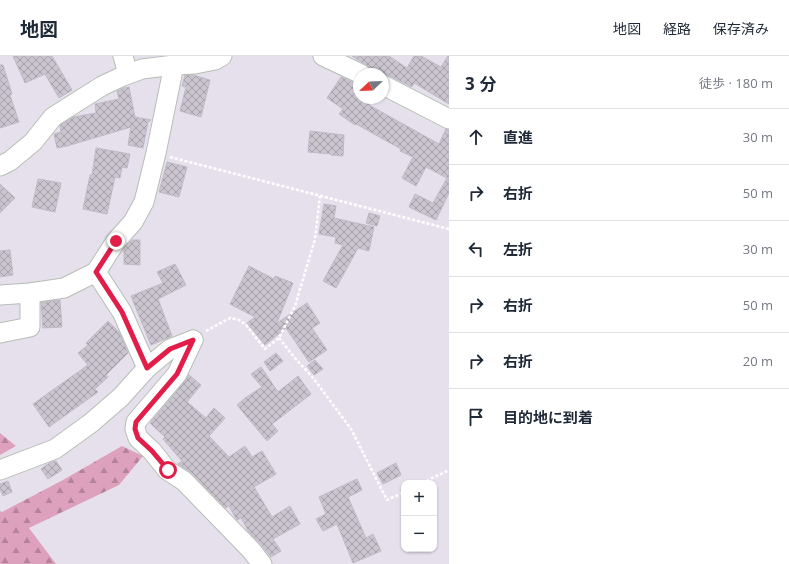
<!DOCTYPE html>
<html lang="ja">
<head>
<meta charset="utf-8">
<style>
  :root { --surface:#fff; --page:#f2f2f3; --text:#1f2937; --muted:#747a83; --line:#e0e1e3 }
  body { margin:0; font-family:"Open Sans","Noto Sans JP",sans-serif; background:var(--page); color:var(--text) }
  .controls { position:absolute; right:12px; bottom:12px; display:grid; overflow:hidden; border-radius:8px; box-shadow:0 1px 3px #0004 }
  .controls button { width:36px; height:36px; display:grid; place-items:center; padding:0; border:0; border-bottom:1px solid var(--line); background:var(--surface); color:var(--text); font:20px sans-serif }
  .compass { position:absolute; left:353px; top:12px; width:36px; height:36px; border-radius:50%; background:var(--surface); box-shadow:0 1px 3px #0004; rotate:247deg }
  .stop { position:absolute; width:12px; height:12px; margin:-9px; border:3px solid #e11d48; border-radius:50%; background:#fff }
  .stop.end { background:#e11d48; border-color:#fff; box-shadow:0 1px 4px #0008 }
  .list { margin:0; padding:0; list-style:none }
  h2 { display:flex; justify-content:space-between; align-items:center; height:52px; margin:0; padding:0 16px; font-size:17px }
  h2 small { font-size:13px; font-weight:400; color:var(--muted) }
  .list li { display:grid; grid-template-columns:26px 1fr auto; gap:12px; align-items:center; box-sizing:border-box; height:56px; padding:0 16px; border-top:1px solid var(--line) }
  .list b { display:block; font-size:15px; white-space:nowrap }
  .list em { font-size:13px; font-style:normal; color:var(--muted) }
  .icon { flex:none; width:22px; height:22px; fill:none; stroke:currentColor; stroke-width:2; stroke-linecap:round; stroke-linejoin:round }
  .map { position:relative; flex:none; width:449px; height:508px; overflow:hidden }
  header { display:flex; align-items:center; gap:24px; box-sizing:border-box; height:56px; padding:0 20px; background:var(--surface); border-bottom:1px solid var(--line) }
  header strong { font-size:19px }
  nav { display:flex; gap:22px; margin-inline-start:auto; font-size:14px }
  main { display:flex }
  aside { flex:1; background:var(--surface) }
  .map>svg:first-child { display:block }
  .forest { fill:url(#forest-firs) }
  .building { fill:url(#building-cross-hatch); stroke:#c1b9c8 }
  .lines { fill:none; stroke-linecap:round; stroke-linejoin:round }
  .minor-casing { stroke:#b6beb3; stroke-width:21 }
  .path { stroke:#fff; stroke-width:2.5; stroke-dasharray:3 2; stroke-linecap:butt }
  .minor { stroke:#fff; stroke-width:19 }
  .route { stroke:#e11d48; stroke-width:5 }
</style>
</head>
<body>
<header>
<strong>地図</strong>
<nav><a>地図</a><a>経路</a><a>保存済み</a></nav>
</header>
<main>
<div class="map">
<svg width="449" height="508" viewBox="0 0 449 508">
  <defs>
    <pattern id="forest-firs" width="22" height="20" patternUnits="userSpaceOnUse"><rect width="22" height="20" fill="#dea1bd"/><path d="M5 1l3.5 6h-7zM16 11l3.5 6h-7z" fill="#b4839a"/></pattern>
    <pattern id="building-cross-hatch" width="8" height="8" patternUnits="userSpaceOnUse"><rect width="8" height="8" fill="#cac4cf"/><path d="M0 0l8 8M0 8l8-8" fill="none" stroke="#a49fa8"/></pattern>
  </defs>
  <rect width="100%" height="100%" fill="#e6e0ed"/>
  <!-- forest -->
  <g class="forest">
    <polygon points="0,377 16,390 0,399"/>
    <polygon points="122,390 143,400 119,429 29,472 56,508 0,508 0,455 2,456 63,424"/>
  </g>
  <!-- building -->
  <g class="building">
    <polygon points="13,0 52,0 72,34 59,42 45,18 25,27"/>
    <polygon points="352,0 389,0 407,12 414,0 421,0 441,11 448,0 449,0 449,48 414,27 412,31 388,19 381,18"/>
    <polygon points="0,9 3,9 12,38 10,39 19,66 0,72"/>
    <polygon points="185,19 193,19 210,24 201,61 180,55 186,31 182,30"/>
    <polygon points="341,21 354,27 352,30 359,34 359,42 374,42 369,49 439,88 446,73 449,74 449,137 436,164 409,151 415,138 433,147 447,122 426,111 416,130 402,122 413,101 400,95 401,93 356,68 355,69 339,58 343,53 327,42"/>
    <polygon points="129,31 135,61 151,64 148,66 143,92 128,89 131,71 67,90 57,92 54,78 61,76 60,69 73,61 96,57 95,48 119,43 117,35 124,32"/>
    <polygon points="310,75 344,79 343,100 331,99 331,98 308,96"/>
    <polygon points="96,92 130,98 127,112 122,111 120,122 115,121 107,158 83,153 90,119 92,119"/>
    <polygon points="167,106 187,111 179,141 159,136"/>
    <polygon points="38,123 61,127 55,156 32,151"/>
    <polygon points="0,128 15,142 0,157"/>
    <polygon points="324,148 336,150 334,162 374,171 369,195 358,192 336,232 323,225 343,189 335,187 336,181 319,178"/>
    <polygon points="369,157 380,160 377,170 366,167"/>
    <polygon points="132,184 140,184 140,209 124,208 124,192"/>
    <polygon points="10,194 13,219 0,221 0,195"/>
    <polygon points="175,208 186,229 158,243 172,280 151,289 131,240 163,227 157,216"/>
    <polygon points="249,210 274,223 275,220 293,227 277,267 307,247 320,267 312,272 327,294 309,306 286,272 265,289 247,267 255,261 230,248"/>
    <polygon points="60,244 62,271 43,272 41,246"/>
    <polygon points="108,265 119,276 128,297 106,319 108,321 95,333 98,336 49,371 33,348 88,309 78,297 88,289 86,287"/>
    <polygon points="276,297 283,305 270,315 264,306"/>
    <polygon points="315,304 323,313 314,319 307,310"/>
    <polygon points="261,311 278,336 298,320 311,338 272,368 278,375 267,385 237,349 245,342 262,331 251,318"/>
    <polygon points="189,319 201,329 187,346 206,362 214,352 225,362 209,380 229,401 245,390 252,401 262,395 276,418 254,431 272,461 290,450 300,468 273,483 281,495 271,501 260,487 249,476 241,462 237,464 229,450 225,452 192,417 178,408 182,405 163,383 165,381 150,367 185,325"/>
    <polygon points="56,405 62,414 48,423 41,413 51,406"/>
    <polygon points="396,407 401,419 383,428 377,417"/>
    <polygon points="357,423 362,434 348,441 366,482 373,478 381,495 353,507 337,468 323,475 316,463 326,458 319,441"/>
    <polygon points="8,425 12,436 3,440 0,433 0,428"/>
  </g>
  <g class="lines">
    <defs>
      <g id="minor">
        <polyline points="123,0 128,18"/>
        <polyline points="323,0 361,18"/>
        <polyline points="383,29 449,63"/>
        <polyline points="0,110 10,105 33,86 53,61 102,30 123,20 142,13 174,9 195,8 215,4 222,0"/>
        <polyline points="96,216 122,256 147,312"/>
        <polyline points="0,239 30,237 64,232 96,216 116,185 133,166 144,146 156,97 174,9"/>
        <polyline points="0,277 30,271 30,237"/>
        <polyline points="193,284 177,318 136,366 135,373 138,382 152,395 167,414 184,425 251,494 262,508"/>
        <polyline points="0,414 55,393 91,367 121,341 147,312 170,293 193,284"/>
      </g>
    </defs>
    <!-- minor casing -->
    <use href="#minor" class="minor-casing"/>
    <!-- path -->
    <g class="path">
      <polyline points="170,101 449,173"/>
      <polyline points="206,275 230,262 239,264 246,269 265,293 279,282 295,250 315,183 320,140"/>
      <polyline points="279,282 294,301 314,323 351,373 387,444 404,436"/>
      <polyline points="422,427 449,414"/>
    </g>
    <!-- minor -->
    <use href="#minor" class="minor"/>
  </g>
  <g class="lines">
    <!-- route -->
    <polyline class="route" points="116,185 96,216 122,256 147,312 170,293 193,284 177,318 136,366 135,373 138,382 152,395 168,414"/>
  </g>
</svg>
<div class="controls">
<button>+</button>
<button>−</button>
</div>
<svg class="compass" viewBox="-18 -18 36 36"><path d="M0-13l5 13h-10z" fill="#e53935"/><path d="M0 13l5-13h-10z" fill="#747a83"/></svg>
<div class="stop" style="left:168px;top:414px"></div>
<div class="stop end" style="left:116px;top:185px"></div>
</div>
<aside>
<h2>3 分<small>徒歩 · 180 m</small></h2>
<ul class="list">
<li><svg class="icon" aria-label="ahead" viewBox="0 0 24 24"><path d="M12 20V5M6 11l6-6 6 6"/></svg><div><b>直進</b></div><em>30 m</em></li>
<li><svg class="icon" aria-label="right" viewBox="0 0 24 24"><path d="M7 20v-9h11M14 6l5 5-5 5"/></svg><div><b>右折</b></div><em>50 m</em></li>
<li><svg class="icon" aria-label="left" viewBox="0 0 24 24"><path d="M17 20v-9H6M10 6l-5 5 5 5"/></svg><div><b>左折</b></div><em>30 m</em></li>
<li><svg class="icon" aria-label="right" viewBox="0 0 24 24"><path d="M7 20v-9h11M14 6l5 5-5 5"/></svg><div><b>右折</b></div><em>50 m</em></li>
<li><svg class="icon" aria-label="right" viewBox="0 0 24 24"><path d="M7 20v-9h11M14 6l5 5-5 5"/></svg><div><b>右折</b></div><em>20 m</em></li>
<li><svg class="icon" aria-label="arrive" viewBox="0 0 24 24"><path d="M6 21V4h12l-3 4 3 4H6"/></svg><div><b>目的地に到着</b></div></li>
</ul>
</aside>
</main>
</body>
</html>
